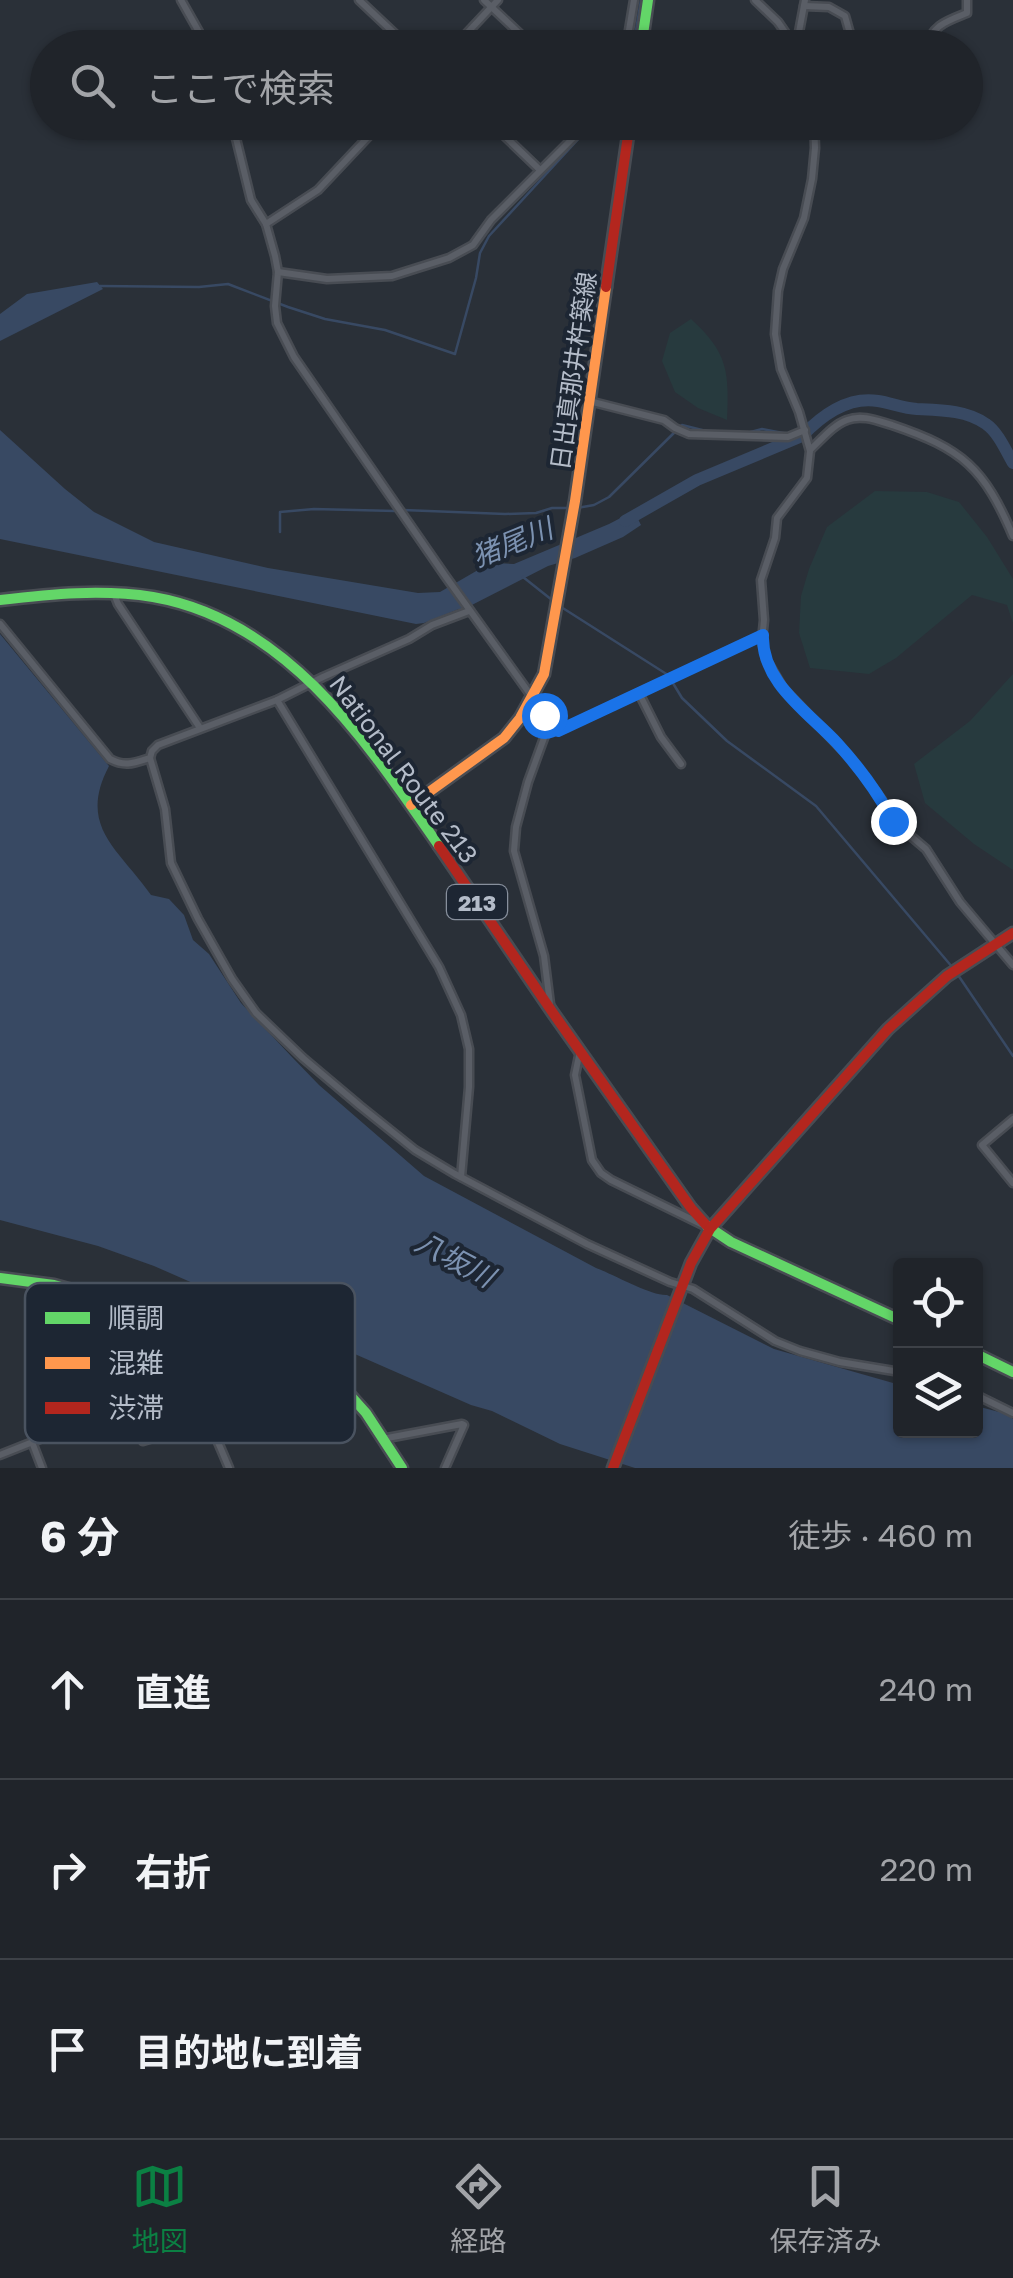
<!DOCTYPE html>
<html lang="ja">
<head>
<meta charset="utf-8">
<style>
  :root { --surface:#20242a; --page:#2d3036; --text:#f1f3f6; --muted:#a2a4a8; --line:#3d4147; --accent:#0b8043 }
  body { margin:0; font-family:"Golos Text","Noto Sans JP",sans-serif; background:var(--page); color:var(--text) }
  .controls { position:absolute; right:30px; bottom:30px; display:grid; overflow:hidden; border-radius:10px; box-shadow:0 2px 8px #0004 }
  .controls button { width:90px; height:90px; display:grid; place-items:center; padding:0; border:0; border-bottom:2px solid var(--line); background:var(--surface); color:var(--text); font:50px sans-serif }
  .stop { position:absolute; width:30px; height:30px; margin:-22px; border:8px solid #1a73e8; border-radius:50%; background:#fff }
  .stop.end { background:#1a73e8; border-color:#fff; box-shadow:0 2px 10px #0008 }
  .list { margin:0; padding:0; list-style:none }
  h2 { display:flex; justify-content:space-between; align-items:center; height:130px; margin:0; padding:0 40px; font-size:42px }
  h2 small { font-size:32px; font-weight:400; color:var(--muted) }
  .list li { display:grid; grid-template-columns:65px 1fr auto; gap:30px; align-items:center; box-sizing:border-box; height:180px; padding:0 40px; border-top:2px solid var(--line) }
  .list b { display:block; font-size:38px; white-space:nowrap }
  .list em { font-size:32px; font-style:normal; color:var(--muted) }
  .icon { flex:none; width:55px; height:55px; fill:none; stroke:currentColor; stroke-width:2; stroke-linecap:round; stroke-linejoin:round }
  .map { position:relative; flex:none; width:1013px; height:1468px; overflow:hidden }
  .search { position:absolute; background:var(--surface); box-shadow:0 2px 8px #0004; left:30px; right:30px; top:30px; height:110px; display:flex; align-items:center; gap:25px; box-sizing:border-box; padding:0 35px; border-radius:55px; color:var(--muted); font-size:38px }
  .sheet { height:670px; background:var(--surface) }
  nav { display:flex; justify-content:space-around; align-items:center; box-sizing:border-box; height:140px; border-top:2px solid var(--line); background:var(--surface); font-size:28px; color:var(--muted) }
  nav a { display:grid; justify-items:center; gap:5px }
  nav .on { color:var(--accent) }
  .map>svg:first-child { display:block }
  .green { fill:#273a3e }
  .water { fill:#384963 }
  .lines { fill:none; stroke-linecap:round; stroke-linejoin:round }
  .stream { stroke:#384963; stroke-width:2.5 }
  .river { stroke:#384963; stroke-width:12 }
  .street-casing { stroke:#484c53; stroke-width:11 }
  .fast-casing { stroke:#484c53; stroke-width:15 }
  .slow-casing { stroke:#484c53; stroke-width:15 }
  .jam-casing { stroke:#484c53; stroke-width:15 }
  .street { stroke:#5a5e66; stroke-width:6 }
  .fast { stroke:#63d668; stroke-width:10 }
  .slow { stroke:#ff974d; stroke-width:10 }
  .jam { stroke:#b3261e; stroke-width:10 }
  .route { stroke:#1a73e8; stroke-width:12 }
  .labels { text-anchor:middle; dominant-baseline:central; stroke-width:8; stroke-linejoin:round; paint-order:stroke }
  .shield { fill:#1d2633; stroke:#878f9c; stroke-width:2.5 }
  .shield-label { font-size:22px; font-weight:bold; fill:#b4bcc9 }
  .street-label { font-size:25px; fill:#b4bcc9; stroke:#1d2633 }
  .water-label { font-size:28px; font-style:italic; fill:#7c92b1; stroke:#1d2633 }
  .key { fill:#1d2633; stroke:#4a5360; stroke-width:2.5 }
  .key-label { font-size:28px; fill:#b4bcc9 }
</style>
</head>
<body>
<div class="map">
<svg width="1013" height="1468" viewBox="0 0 1013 1468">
  <rect width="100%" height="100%" fill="#2a3038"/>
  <!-- green -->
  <g class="green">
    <path d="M691 319C728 353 729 371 727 420L698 408 675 392 662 361 670 333Z"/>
    <polygon points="875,491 927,492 959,502 987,537 1013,579 1013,623 1007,605 972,595 896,658 869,674 810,668 799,633 801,596 809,569 827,527"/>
    <polygon points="1013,674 1013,870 974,844 925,803 914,764 970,721"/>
  </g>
  <!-- water -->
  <g class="water">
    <polygon points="97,282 103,289 0,341 0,314 27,294"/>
    <polygon points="0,430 65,489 94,512 154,542 268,568 418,593 440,592 478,570 496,563 514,564 609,524 634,511 641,525 623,537 575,558 548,566 464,609 459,609 424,623 416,624 0,539"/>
    <path d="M0 634 109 766C77 827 119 849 151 895L169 899 184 915 193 940 209 954 241 1003 291 1056 319 1085 424 1176 596 1268C615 1275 651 1296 667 1295L774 1349 900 1385V1430H976V1406L1007 1414 1013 1419V1468H635L560 1444 492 1411 471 1405 154 1266 98 1246 0 1220Z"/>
  </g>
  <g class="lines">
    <!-- stream -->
    <g class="stream">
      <polyline points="633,48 641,0"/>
      <polyline points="100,286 199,287 228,284 288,307 325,319 385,330 455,354 476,278 480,253 489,236 594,122"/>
      <polyline points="747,433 762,429 788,434"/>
      <polyline points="577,508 594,505 609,497 682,425 706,431"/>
      <polyline points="403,510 505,514 536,513 552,508 569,508"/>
      <polyline points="280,532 280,512 314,509 395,511"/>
      <polyline points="523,577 552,600"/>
      <polyline points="558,605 668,675 682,698 727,741 816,806 953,968"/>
      <polyline points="958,975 1013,1056"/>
    </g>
    <!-- river -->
    <path class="river" d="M625 521 697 480 802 436C822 415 848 396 878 401 891 403 903 408 917 409 940 410 967 410 986 424 998 432 1006 451 1013 463"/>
    <defs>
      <g id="street">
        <polyline points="181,0 208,48"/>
        <polyline points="359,0 410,48"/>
        <polyline points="484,0 535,48"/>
        <polyline points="755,0 778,22 796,48"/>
        <polyline points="804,6 829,7 845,16 854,48"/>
        <polyline points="453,48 498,0"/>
        <polyline points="626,48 634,0"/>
        <polyline points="796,48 805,0"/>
        <path d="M926 48C932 25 947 21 967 13V0"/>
        <polyline points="232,122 251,200 266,224 275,256 278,272 275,306 277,323 294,357 446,577 545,715 548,727 528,782 516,827 514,851 544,956 550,1004"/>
        <polyline points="490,122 540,170"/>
        <polyline points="615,122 627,134"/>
        <polyline points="814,122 815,148 812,179 804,218 783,269 778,291 775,334 781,369 799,412 810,451 807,478 777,518 775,538 761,580 764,620 762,640 766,659 783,688 852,760 882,800 893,821 926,849 960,902 1013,965"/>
        <polyline points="266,224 318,190 382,122"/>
        <polyline points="278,272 327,279 392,276 449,258 473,245 491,220 589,122"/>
        <polyline points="589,401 664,420 675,428 689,434 788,437 805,430"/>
        <path d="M811 449C822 439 833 425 847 420 862 414 878 421 892 425 963 449 984 468 1013 536"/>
        <polyline points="114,594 118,604 200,728"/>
        <path d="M0 624 110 759C125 767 134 763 150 758L152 751 158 745 277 700 323 677 409 639 432 625 469 611"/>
        <polyline points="639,693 661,737 681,764"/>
        <polyline points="277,700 439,967 461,1015 469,1049 469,1087 461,1177"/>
        <polyline points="548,727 558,731 763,635"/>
        <polyline points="150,758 165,809 171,863 198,919 232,979 256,1013 303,1058 360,1106 415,1150 455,1174 587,1244 670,1282 693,1289 775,1341 800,1351 840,1362 900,1372"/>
        <polyline points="580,1051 575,1075 592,1160 601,1173 611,1180 703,1225"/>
        <polyline points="1013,1119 982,1145 1013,1183"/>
        <polyline points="976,1395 1013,1413"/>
        <polyline points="126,1405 143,1441 209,1421 229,1468"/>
        <polyline points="382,1439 462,1424 464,1425 445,1468"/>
        <polyline points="32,1442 42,1468"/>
        <polyline points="0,1455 126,1405 165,1366"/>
      </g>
      <g id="fast">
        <polyline points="641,48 648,0"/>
        <path d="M0 600C51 594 102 589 153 597 287 620 367 742 439 846"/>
        <polyline points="707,1226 731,1242 900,1320"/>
        <polyline points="0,1278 54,1285 267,1344 303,1362 349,1394 366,1413 402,1468"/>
        <polyline points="976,1354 1013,1372"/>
      </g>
      <polyline id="slow" points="411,805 504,738 520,718 544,674 575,501 606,287"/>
      <g id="jam">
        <polyline points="606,287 630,122"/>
        <polyline points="439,846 553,1013 691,1208 707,1226"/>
        <polyline points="613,1468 691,1263 710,1229 888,1029 947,976 1013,933"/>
      </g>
    </defs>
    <!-- street casing -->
    <use href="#street" class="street-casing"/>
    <!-- fast casing -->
    <use href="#fast" class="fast-casing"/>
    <!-- slow casing -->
    <use href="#slow" class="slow-casing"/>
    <!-- jam casing -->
    <use href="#jam" class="jam-casing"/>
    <!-- street -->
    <use href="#street" class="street"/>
    <!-- fast -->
    <use href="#fast" class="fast"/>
    <!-- slow -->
    <use href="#slow" class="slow"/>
    <!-- jam -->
    <use href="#jam" class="jam"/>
  </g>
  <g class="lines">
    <!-- route -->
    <path class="route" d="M544 715 548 727 558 731 763 635C761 682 808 712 837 743 859 767 878 793 893 821"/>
  </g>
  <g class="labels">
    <!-- shield labels -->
    <rect class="shield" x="447" y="885" width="60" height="34" rx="8"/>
    <g class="shield-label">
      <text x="477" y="902">213</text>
    </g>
    <!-- street labels -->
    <g class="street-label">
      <text transform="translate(573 371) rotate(-82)">日出真那井杵築線</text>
      <text transform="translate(404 769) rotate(53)">National Route 213</text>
    </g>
    <!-- water labels -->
    <g class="water-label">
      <text transform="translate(512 542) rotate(-22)">猪尾川</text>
      <text transform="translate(455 1259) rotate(28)">八坂川</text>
    </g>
  </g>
  <!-- legend -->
  <rect x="25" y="1283" width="330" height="160" rx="15" class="key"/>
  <rect x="45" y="1312" width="45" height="12" fill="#63d668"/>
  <rect x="45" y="1357" width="45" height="12" fill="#ff974d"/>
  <rect x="45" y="1402" width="45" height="12" fill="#b3261e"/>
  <g class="key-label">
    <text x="108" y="1328">順調</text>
    <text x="108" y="1373">混雑</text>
    <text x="108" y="1418">渋滞</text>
  </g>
</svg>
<div class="controls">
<button><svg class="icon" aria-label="locate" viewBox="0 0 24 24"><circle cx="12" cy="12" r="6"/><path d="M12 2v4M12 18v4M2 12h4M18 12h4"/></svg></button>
<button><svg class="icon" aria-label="layers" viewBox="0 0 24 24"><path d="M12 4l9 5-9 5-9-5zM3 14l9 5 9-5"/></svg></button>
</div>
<div class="stop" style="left:544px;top:715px"></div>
<div class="stop end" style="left:893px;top:821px"></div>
<div class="search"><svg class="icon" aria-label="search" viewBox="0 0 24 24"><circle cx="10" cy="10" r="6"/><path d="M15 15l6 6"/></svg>ここで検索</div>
</div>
<section class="sheet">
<h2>6 分<small>徒歩 · 460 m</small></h2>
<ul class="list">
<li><svg class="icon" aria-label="ahead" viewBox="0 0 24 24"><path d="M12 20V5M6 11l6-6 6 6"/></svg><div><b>直進</b></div><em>240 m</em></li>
<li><svg class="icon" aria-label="right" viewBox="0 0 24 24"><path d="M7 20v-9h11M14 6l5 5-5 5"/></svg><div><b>右折</b></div><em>220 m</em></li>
<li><svg class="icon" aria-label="arrive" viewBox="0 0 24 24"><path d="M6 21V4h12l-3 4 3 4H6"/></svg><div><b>目的地に到着</b></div></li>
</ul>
</section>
<nav>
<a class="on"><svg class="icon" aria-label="map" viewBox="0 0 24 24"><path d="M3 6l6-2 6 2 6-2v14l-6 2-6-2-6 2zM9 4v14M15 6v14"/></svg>地図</a>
<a><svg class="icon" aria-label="directions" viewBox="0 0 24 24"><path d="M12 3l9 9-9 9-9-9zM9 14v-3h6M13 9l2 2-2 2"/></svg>経路</a>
<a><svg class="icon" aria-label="saved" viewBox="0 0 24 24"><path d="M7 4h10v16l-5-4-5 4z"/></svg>保存済み</a>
</nav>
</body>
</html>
